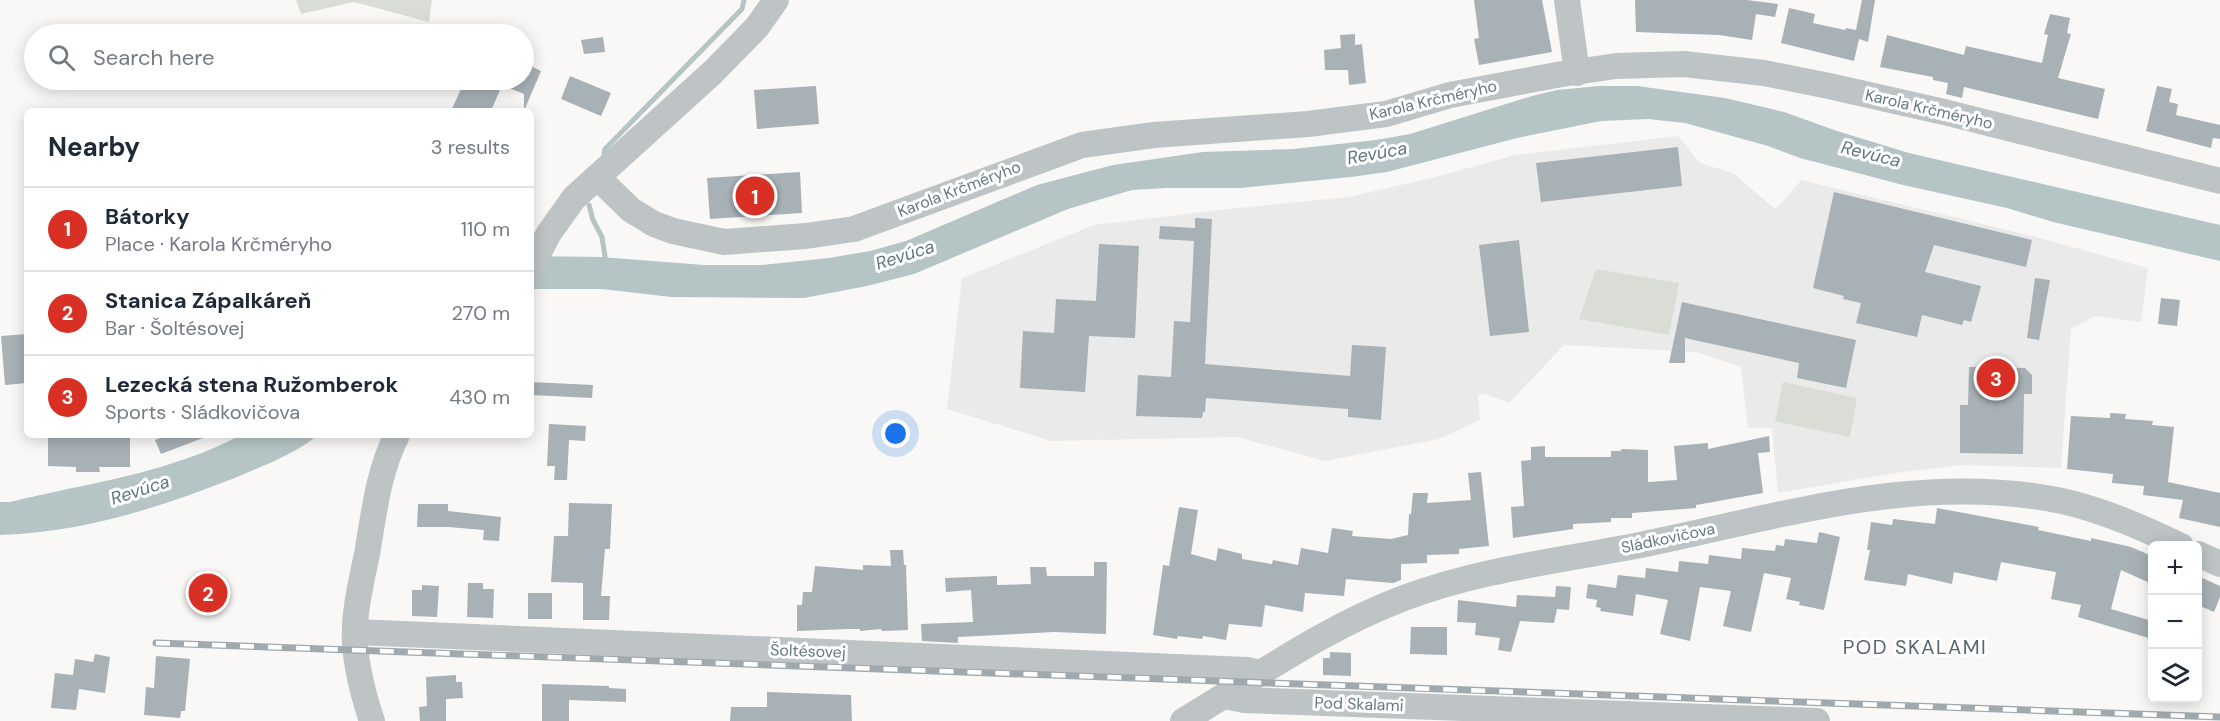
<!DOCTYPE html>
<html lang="en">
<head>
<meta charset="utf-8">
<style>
  :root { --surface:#fff; --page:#f6f6f7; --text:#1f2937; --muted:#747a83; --line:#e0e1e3; --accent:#d93025 }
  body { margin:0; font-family:"DM Sans",sans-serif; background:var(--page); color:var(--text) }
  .controls { position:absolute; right:18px; bottom:18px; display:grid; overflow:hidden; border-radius:9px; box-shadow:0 3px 15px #0003 }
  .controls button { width:54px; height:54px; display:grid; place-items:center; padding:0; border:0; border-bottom:2px solid var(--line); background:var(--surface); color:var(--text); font:30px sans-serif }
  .you { position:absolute; left:896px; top:434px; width:21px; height:21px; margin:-15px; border:4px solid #fff; border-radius:50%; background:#1a73e8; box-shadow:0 0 0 9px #1a73e833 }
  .badge { display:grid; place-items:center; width:39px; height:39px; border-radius:50%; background:var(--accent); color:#fff; font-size:20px; font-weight:700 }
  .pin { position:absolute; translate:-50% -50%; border:3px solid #fff; box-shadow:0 2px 6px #0006 }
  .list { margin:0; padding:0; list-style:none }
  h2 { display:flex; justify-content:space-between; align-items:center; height:78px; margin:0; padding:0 24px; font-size:26px }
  h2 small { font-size:20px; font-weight:400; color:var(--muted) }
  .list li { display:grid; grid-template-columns:39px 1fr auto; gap:18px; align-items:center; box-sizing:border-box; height:84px; padding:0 24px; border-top:2px solid var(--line) }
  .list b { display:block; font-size:22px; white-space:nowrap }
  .list p { margin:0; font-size:20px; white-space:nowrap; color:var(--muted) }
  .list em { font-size:20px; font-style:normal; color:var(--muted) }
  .icon { flex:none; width:33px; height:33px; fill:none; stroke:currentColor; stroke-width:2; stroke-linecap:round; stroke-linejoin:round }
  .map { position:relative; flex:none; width:2220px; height:721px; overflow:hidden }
  .search { position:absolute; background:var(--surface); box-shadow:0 3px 15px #0003; left:24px; top:24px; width:510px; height:66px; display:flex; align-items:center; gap:15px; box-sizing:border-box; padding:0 21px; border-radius:33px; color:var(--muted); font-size:22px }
  .panel { position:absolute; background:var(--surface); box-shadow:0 3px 15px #0003; left:24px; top:108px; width:510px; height:330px; border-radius:9px }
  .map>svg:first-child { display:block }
  .built { fill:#eaeaea }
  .green { fill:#daddd6 }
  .water { fill:#b5c5c6 }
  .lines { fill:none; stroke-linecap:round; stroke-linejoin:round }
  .stream { stroke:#b5c5c6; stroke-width:5 }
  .building { fill:#a7b1b6 }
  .minor { stroke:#bec4c6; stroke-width:26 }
  .rail-casing { stroke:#a0a9ad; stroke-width:7 }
  .rail { stroke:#fff; stroke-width:4.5; stroke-dasharray:14; stroke-linecap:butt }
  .labels { text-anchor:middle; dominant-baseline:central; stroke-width:6; stroke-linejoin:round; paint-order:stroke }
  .street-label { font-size:16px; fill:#657880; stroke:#fff }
  .water-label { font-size:18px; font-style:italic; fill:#60777a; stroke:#fff }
  .quarter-label { font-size:20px; letter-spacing:1.5px; fill:#57656c; stroke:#fff }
</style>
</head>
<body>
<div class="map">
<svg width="2220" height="721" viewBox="0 0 2220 721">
  <rect width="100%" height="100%" fill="#f9f8f6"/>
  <!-- built -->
  <polygon class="built" points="1678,136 1700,163 1733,173 1775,209 1781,204 1801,180 2036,237 2148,268 2141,322 2095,316 2071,329 2061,468 1962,465 1895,473 1778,493 1772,428 1748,428 1741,367 1697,352 1564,345 1509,403 1485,394 1478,395 1480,420 1439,439 1325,461 1237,437 1051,441 947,409 962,278 1094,225 1219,210 1348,197 1432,178 1515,155"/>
  <!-- green -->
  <g class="green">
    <polygon points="296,0 432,0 429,22 354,2 301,14"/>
    <polygon points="1596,269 1679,283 1669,335 1579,319"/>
    <polygon points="1783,382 1857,398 1850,437 1775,421"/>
  </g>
  <!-- water -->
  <g class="water">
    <polygon points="1599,86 1637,86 1725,98 1784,112 1837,131 1909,153 2220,225 2220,261 2053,222 2007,208 1903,185 1800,158 1768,146 1685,123 1648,119 1601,121 1517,138 1387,172 1351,177 1240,188 1166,188 1132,190 1068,209 914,274 867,286 804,298 671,297 602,289 531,289 531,256 601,257 704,265 761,265 829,258 870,251 906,241 1037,185 1113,165 1203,152 1293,149 1376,140 1410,134 1532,96 1557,90"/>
    <path d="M241 435H318C292 456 262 466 232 479 158 508 80 533 0 535V502H10C88 483 170 473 241 435Z"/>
  </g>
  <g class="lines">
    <!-- stream -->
    <g class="stream">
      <polyline points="604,154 605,149 742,9 744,0"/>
      <polyline points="589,205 593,220 602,237 606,263"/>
    </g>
  </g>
  <!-- building -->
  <g class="building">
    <polygon points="1474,0 1542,0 1552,52 1479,65 1474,39 1479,38"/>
    <polygon points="1635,0 1747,0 1778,4 1775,17 1756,14 1752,40 1719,35 1636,32"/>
    <polygon points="1862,0 1875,0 1868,42 1859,39 1854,61 1781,43 1789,8 1815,14 1813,23 1845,30 1846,28 1856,30"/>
    <polygon points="2050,14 2070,18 2067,33 2071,34 2058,78 2105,89 2098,119 1964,87 1962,98 1946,94 1948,83 1933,80 1933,77 1880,67 1887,35 1964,55 1966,46 2042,63 2048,35 2044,34"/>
    <polygon points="1355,34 1355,45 1362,44 1366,83 1349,85 1348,70 1325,70 1324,50 1341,48 1340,35"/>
    <polygon points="603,37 605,52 584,54 581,40"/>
    <polygon points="524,63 541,71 524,111 524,94 502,85 491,111 451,111 465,80 524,80"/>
    <polygon points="570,76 611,93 601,116 561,99"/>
    <polygon points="816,86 819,124 757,129 754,90"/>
    <polygon points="2157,86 2172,89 2169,102 2178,104 2176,115 2220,125 2220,139 2213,138 2211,148 2146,131"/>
    <polygon points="1678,147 1682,186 1541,202 1536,163"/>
    <polygon points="800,172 802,213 710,219 707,178"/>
    <polygon points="1834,192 2032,240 2026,267 1934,245 1925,272 1981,286 1971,322 1964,320 1962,325 1922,315 1917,337 1856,323 1861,303 1843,299 1844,296 1813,288"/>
    <polygon points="1195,218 1212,219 1205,364 1350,376 1352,345 1386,347 1381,420 1348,417 1348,409 1206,398 1205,412 1203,412 1202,418 1136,416 1138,375 1171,377 1174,321 1190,322 1194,241 1159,239 1160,226 1195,228"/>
    <polygon points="1519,240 1529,332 1490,336 1479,245"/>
    <polygon points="1099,244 1139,246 1135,338 1089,336 1085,392 1020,388 1023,331 1054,333 1056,299 1096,301"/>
    <polygon points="2035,278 2050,280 2039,340 2027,338"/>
    <polygon points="2161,298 2180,300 2177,326 2158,324"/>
    <polygon points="1682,302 1856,340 1846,388 1797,378 1799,363 1685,338 1685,363 1669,363"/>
    <polygon points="27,334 27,383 5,385 1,336"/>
    <polygon points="1969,367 2025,368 2032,375 2032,394 2024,394 2023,454 1960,453 1960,405 1968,405"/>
    <polygon points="531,382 593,385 592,398 531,395"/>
    <polygon points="2110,413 2126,414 2125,419 2153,421 2152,425 2174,427 2168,482 2220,493 2220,527 2179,518 2183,500 2143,495 2144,486 2112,483 2113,474 2067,469 2071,416 2110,418"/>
    <polygon points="549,424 586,426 585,441 569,440 567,480 554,480 555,466 547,466"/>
    <polygon points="48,435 130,435 130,467 99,467 100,472 76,472 76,467 48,466"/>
    <polygon points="167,435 208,435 208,436 161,454 155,440"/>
    <polygon points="1769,436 1770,452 1758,453 1763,493 1696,505 1696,508 1632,513 1632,518 1611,518 1611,522 1573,524 1573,529 1513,538 1511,507 1524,506 1521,461 1531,460 1531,447 1545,446 1545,457 1611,457 1611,451 1620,451 1622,449 1648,450 1648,482 1677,480 1674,446 1708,443 1708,449"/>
    <polygon points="1481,472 1489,546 1459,549 1459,554 1427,555 1427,563 1401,564 1401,580 1393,583 1346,579 1344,596 1305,593 1303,612 1265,605 1262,627 1229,624 1226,640 1203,636 1202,639 1178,636 1177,639 1153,635 1163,565 1169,566 1179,507 1198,510 1191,554 1216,561 1218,548 1242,554 1242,559 1272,564 1273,560 1298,565 1301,548 1328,553 1332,528 1353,531 1352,536 1391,539 1408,535 1409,514 1411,514 1413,493 1428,493 1427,503 1471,500 1468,473"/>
    <polygon points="569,503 612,504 610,549 605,549 601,596 610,596 609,620 583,620 583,583 551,582 554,536 568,536"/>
    <polygon points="418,504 448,504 448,511 501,517 499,541 483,540 484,530 448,527 417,527"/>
    <polygon points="1937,508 2039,527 2038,530 2091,541 2091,538 2131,547 2152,556 2152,584 2121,570 2111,609 2152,621 2152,639 2078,617 2081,605 2051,599 2056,572 2001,562 1997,581 1954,572 1952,584 1908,574 1906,586 1864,580 1870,550 1867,550 1871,522 1892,525 1893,519 1935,524"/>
    <polygon points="1819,532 1840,537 1824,610 1799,605 1800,602 1786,599 1791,578 1764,573 1751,632 1723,626 1731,591 1700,587 1690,641 1660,634 1668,600 1636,594 1633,616 1600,611 1601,608 1596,607 1597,600 1586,598 1588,584 1616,588 1618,575 1645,578 1646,568 1678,572 1679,561 1708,564 1709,555 1741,559 1742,548 1775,551 1776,545 1784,546 1785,539 1817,543"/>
    <polygon points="890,550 903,550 904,565 906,565 908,630 882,631 881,629 860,631 860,629 848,629 797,631 797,605 802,605 803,592 812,592 815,566 863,570 863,565 891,566"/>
    <polygon points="1094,562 1107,562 1106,634 1054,632 958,637 958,643 922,641 921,624 973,622 971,590 946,592 945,578 997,576 997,585 1031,584 1030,567 1046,567 1047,576 1094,576"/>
    <polygon points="2198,576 2220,586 2220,597 2214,612 2198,605"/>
    <polygon points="468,583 483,583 483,589 494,589 493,618 467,617"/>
    <polygon points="422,585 439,586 437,617 412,616 412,590 422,590"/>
    <polygon points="1556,586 1571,587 1569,610 1557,609 1554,623 1520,621 1511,652 1498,650 1500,638 1475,635 1476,623 1457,622 1458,600 1516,607 1517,595 1555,597"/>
    <rect x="528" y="593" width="24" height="26"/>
    <polygon points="1411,627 1447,627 1447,655 1410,654"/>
    <polygon points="1330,652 1351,653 1351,676 1323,675 1323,658 1330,658"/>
    <polygon points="95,654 110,657 105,693 79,689 76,710 51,708 55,673 73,675 75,659 93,662"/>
    <polygon points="156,656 190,659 185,711 181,711 180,718 144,715 146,687 154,688"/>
    <polygon points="456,675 456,682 462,682 463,698 446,699 446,721 420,721 419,707 427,706 426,677"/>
    <polygon points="542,684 609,686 609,688 626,689 626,702 569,700 569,721 542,721"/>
    <polygon points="767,692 851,695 852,721 730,721 731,707 767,707"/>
  </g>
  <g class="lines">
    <!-- minor -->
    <g class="minor">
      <polyline points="1567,0 1577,73"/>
      <polyline points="597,177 631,210 654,224 673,231 724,242 806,236 854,229 1082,145 1154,135 1308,124 1386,114 1450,95 1562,74 1616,66 1684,64 1764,73 1829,86 1944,112 2220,181"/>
      <polyline points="531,267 549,233 574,198 713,72 757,27 776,0"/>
      <polyline points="2198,554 2220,564"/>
      <polyline points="355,632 1247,670 1260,673"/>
      <polyline points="1225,696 1244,700 1817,721"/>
      <path d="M372 721C364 697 357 671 355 645 353 615 361 583 367 554 374 514 378 472 397 435"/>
      <path d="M1183 721C1255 678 1324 628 1404 598 1478 570 1557 561 1635 546 1775 518 1918 471 2062 501 2103 510 2143 528 2181 546"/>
    </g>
    <defs>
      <polyline id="rail" points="156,643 2220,717"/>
    </defs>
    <!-- rail casing -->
    <use href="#rail" class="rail-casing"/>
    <!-- rail -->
    <use href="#rail" class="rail"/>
  </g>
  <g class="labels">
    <!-- street labels -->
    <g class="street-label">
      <text transform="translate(1433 100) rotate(-13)">Karola Krčméryho</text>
      <text transform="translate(1929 109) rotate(13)">Karola Krčméryho</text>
      <text transform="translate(959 189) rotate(-21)">Karola Krčméryho</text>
      <text transform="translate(1668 538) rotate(-12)">Sládkovičova</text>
      <text transform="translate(808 651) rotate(2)">Šoltésovej</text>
      <text transform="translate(1359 704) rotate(2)">Pod Skalami</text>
    </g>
    <!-- water labels -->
    <g class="water-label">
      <text transform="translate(1377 153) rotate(-10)">Revúca</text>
      <text transform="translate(1871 154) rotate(14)">Revúca</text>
      <text transform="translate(905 255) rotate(-18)">Revúca</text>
      <text transform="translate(140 490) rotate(-18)">Revúca</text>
    </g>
    <!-- quarter labels -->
    <g class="quarter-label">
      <text x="1915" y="647">POD SKALAMI</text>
    </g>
  </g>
</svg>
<div class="controls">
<button>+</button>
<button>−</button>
<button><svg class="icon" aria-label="layers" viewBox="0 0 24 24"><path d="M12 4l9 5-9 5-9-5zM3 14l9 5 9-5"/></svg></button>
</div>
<div class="you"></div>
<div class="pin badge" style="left:755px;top:196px">1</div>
<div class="pin badge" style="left:208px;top:593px">2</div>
<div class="pin badge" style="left:1996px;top:378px">3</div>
<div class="search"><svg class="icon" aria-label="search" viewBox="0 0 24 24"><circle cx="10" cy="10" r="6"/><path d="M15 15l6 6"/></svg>Search here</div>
<section class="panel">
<h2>Nearby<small>3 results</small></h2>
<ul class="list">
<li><span class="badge">1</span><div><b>Bátorky</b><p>Place · Karola Krčméryho</p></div><em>110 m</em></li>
<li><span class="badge">2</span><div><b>Stanica Zápalkáreň</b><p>Bar · Šoltésovej</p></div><em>270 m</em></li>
<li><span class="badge">3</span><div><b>Lezecká stena Ružomberok</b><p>Sports · Sládkovičova</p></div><em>430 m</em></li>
</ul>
</section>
</div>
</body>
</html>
